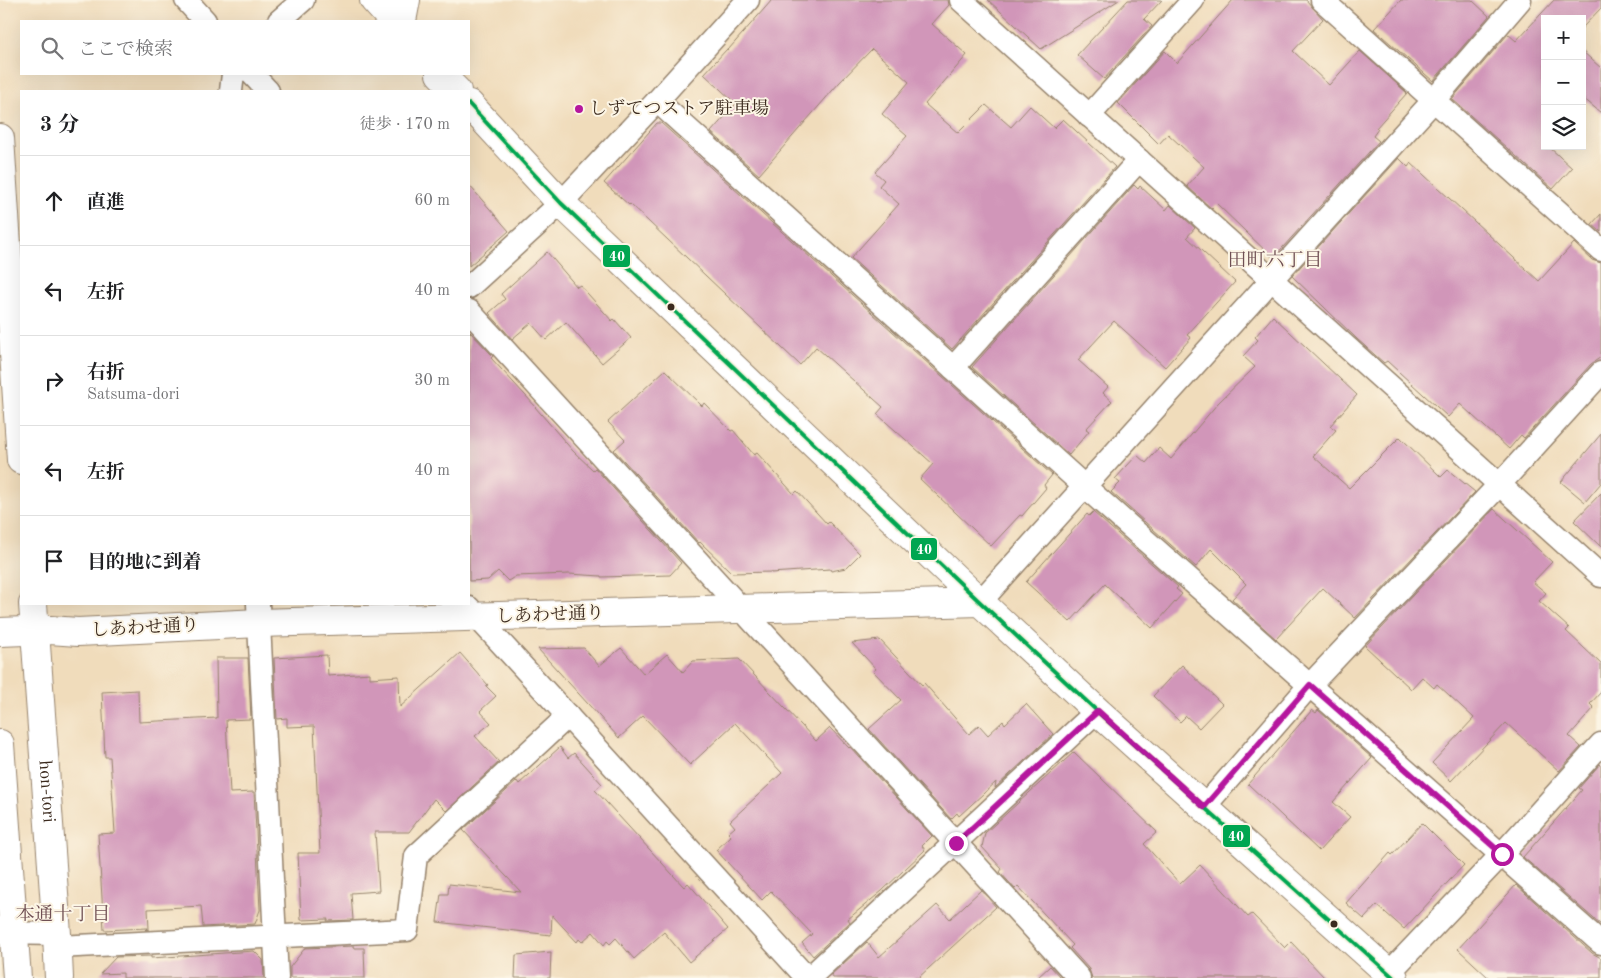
<!DOCTYPE html>
<html lang="ja">
<head>
<meta charset="utf-8">
<style>
  :root { --surface:#fff; --page:#f6f6f6; --text:#202124; --muted:#757577; --line:#e0e0e0 }
  body { margin:0; font-family:"Old Standard TT","Noto Serif JP",serif; background:var(--page); color:var(--text) }
  .controls { position:absolute; right:15px; top:15px; display:grid; overflow:hidden; border-radius:0px; box-shadow:0 5px 20px #0002 }
  .controls button { width:45px; height:45px; display:grid; place-items:center; padding:0; border:0; border-bottom:1px solid var(--line); background:var(--surface); color:var(--text); font:25px sans-serif }
  .stop { position:absolute; width:15px; height:15px; margin:-11px; border:4px solid #b5179e; border-radius:50%; background:#fff }
  .stop.end { background:#b5179e; border-color:#fff; box-shadow:0 1px 5px #0008 }
  .list { margin:0; padding:0; list-style:none }
  h2 { display:flex; justify-content:space-between; align-items:center; height:65px; margin:0; padding:0 20px; font-size:21px }
  h2 small { font-size:16px; font-weight:400; color:var(--muted) }
  .list li { display:grid; grid-template-columns:32px 1fr auto; gap:15px; align-items:center; box-sizing:border-box; height:90px; padding:0 20px; border-top:1px solid var(--line) }
  .list b { display:block; font-size:19px; white-space:nowrap }
  .list p { margin:0; font-size:16px; white-space:nowrap; color:var(--muted) }
  .list em { font-size:16px; font-style:normal; color:var(--muted) }
  .icon { flex:none; width:28px; height:28px; fill:none; stroke:currentColor; stroke-width:2; stroke-linecap:round; stroke-linejoin:round }
  .map { position:relative; flex:none; width:1601px; height:978px; overflow:hidden }
  .search { position:absolute; background:var(--surface); box-shadow:0 5px 20px #0002; left:20px; top:20px; width:450px; height:55px; display:flex; align-items:center; gap:12px; box-sizing:border-box; padding:0 18px; border-radius:0px; color:var(--muted); font-size:19px }
  .panel { position:absolute; background:var(--surface); box-shadow:0 5px 20px #0002; left:20px; top:90px; width:450px; height:515px; border-radius:0px }
  .map>svg:first-child { display:block }
  .building { fill:#d196b9 }
  .lines { fill:none; stroke-linecap:round; stroke-linejoin:round }
  .street-casing { stroke:#96836c; stroke-width:25 }
  .secondary-casing { stroke:#96836c; stroke-width:30 }
  .street { stroke:#fff; stroke-width:22 }
  .secondary { stroke:#fff; stroke-width:28 }
  .bus-1-casing { stroke:#fcf5e5; stroke-width:8 }
  .bus-1 { stroke:#00a651; stroke-width:4 }
  .route { stroke:#b5179e; stroke-width:6 }
  .poi-dot { fill:#b5179e; stroke:#fcf5e5; stroke-width:2 }
  .bus-dot { fill:#3b2a1e; stroke:#fcf5e5; stroke-width:2 }
  .labels { text-anchor:middle; dominant-baseline:central; stroke-width:4; stroke-linejoin:round; paint-order:stroke }
  .poi-label { font-size:18px; fill:#3b2a1e; stroke:#fcf5e5; text-anchor:start }
  .street-label { font-size:18px; fill:#3b2a1e; stroke:#fcf5e5 }
  .neighbourhood-label { font-size:19px; fill:#705054; stroke:#fcf5e5 }
  .line-badge { stroke:#fcf5e5; stroke-width:2 }
  .badge-label { font-size:14px; text-anchor:middle; font-weight:bold; fill:#fff }
</style>
</head>
<body>
<div class="map">
<svg width="1601" height="978" viewBox="0 0 1601 978">
  <rect width="100%" height="100%" fill="#fcf5e5"/>
  <filter id="ink" filterUnits="userSpaceOnUse"><feTurbulence type="fractalNoise" baseFrequency=".02" numOctaves="2"/><feDisplacementMap in="SourceGraphic" scale="10" xChannelSelector="R" yChannelSelector="G"/><feConvolveMatrix kernelMatrix="1 2 1 2 8 2 1 2 1" color-interpolation-filters="sRGB"/></filter>
  <filter id="wash" filterUnits="userSpaceOnUse"><feTurbulence type="fractalNoise" baseFrequency=".0096" numOctaves="4" result="noise"/><feDisplacementMap in="SourceGraphic" scale="20" xChannelSelector="R" yChannelSelector="G"/><feGaussianBlur stdDeviation="1.12" result="paint"/><feColorMatrix in="noise" values="0 0 0 0 0 0 0 0 0 0 0 0 0 0 0 0 0 1.4 0 .05"/><feComposite in="paint" operator="in"/></filter>
  <g filter="url(#wash)">
    <rect width="100%" height="100%" fill="#f0dcbb"/>
    <g id="blocks">
      <!-- building -->
      <g class="building">
        <polygon points="772,0 948,0 949,5 932,24 967,55 925,104 958,133 986,105 1011,127 1030,106 1054,128 1063,119 1115,167 952,349 851,258 899,204 879,186 884,180 875,172 907,136 882,114 909,82 872,49 839,83 759,175 711,132 736,104 704,74 727,49 728,50"/>
        <polygon points="988,0 1119,0 1041,49"/>
        <polygon points="1128,0 1162,0 1144,19 1152,26 1104,79 1077,55"/>
        <polygon points="1233,0 1306,0 1323,19 1293,51 1329,85 1360,51 1407,93 1376,128 1378,129 1373,136 1379,141 1273,258 1217,204 1212,209 1187,186 1204,167 1168,134 1159,144 1118,103 1165,51 1177,63"/>
        <polygon points="1401,0 1472,0 1489,16 1433,81 1374,29"/>
        <polygon points="1554,0 1601,0 1601,8 1582,28 1582,19 1545,19 1545,146 1548,146 1572,168 1553,189 1452,99 1508,34 1516,41"/>
        <polygon points="1582,51 1601,68 1601,113 1582,97"/>
        <polygon points="657,123 661,123 1052,475 1044,485 1046,488 1022,516 1020,515 991,546 920,479 933,464 877,414 883,407 816,347 800,365 630,204 629,205 604,183"/>
        <polygon points="1399,158 1408,167 1411,163 1539,281 1574,243 1592,260 1601,263 1601,357 1591,364 1524,438 1521,435 1509,449 1460,404 1448,417 1387,361 1384,363 1357,339 1292,276"/>
        <polygon points="469,185 509,231 469,266"/>
        <polygon points="1134,185 1138,189 1140,186 1166,210 1170,205 1195,228 1187,237 1235,282 1187,335 1191,338 1165,367 1114,321 1078,360 1108,387 1103,393 1112,401 1086,429 1089,431 1069,455 972,367"/>
        <polygon points="1601,214 1601,232 1592,224"/>
        <polygon points="547,252 577,287 580,285 612,321 614,319 631,338 602,363 566,322 546,340 531,323 512,339 489,313 505,299 501,294"/>
        <polygon points="1273,316 1357,395 1330,426 1336,430 1313,456 1349,488 1400,437 1441,477 1448,470 1475,492 1355,618 1323,588 1276,639 1232,599 1246,584 1211,549 1196,567 1111,492 1120,483 1115,479 1137,455 1146,463 1159,448 1171,459 1218,403 1255,367 1243,356 1258,340 1255,337"/>
        <polygon points="469,331 493,356 491,358 536,407 535,407 573,451 593,470 595,468 681,563 670,575 601,577 601,576 569,574 516,576 508,581 498,571 488,580 469,581"/>
        <polygon points="665,370 702,406 704,403 731,431 733,430 754,455 757,453 794,494 797,491 827,524 829,522 860,554 846,568 831,571 830,569 771,573 771,572 732,573 700,542 699,543 614,450 625,440 608,422"/>
        <polygon points="1601,434 1601,483 1585,502 1561,482"/>
        <polygon points="1601,493 1601,547 1574,521"/>
        <polygon points="1494,509 1552,562 1533,582 1546,593 1539,601 1569,628 1566,631 1601,664 1601,692 1590,704 1594,708 1569,736 1581,747 1559,771 1506,723 1451,781 1432,763 1474,718 1437,684 1434,688 1422,677 1411,689 1365,646"/>
        <polygon points="1093,512 1178,587 1176,589 1182,594 1152,628 1105,584 1070,622 1026,582 1087,514 1089,516"/>
        <polygon points="880,640 922,685 924,683 969,734 979,725 988,735 1003,721 1005,724 1026,704 1053,734 995,788 996,782 959,816 957,813 951,819 869,729 901,700 873,671 876,669 852,643"/>
        <polygon points="584,648 599,666 621,648 644,674 667,654 683,672 693,661 739,659 816,741 830,728 849,748 850,747 932,836 922,846 925,850 882,891 848,919 850,922 813,956 802,943 812,934 771,891 762,900 716,850 731,836 728,833 735,827 730,821 782,773 735,723 690,765 643,716 619,738 538,649"/>
        <polygon points="460,653 488,685 486,686 496,696 480,711 491,723 475,736 499,762 446,811 434,799 409,832 375,832 379,891 351,893 353,920 327,921 328,919 301,920 298,853 320,853 314,726 287,727 287,718 277,719 274,658 327,655 328,676 370,673 370,678 399,676 400,707"/>
        <polygon points="216,658 248,658 251,719 226,720 230,793 254,792 260,910 255,924 203,927 201,906 148,909 149,929 145,930 147,928 104,930 98,834 115,833 110,757 105,757 102,692 138,690 139,722 217,718"/>
        <polygon points="1182,665 1222,704 1199,728 1186,716 1180,722 1153,696"/>
        <polygon points="1312,710 1316,713 1318,710 1372,758 1333,802 1350,817 1319,851 1248,784"/>
        <polygon points="560,747 568,758 574,753 602,784 595,790 684,887 688,883 728,929 689,962 664,932 634,959 616,938 610,944 607,941 604,945 593,932 582,942 579,939 577,942 552,915 551,935 437,922 441,894 448,894 449,884 521,892 463,830 517,781 519,784"/>
        <polygon points="1074,752 1157,832 1144,844 1180,884 1200,865 1248,917 1252,914 1285,948 1291,942 1325,978 1092,978 1089,969 1070,948 1073,945 1018,886 1015,889 1000,872 1002,869 982,847 985,833"/>
        <polygon points="1600,764 1601,765 1601,925 1523,857 1582,790 1579,788"/>
        <polygon points="1422,823 1464,865 1404,929 1377,905 1364,919 1346,903 1390,853 1392,855"/>
        <polygon points="1516,885 1592,953 1601,958 1601,978 1489,978 1458,949"/>
        <polygon points="981,890 996,907 918,978 833,978 831,975 867,942 879,957 937,905 950,919"/>
        <polygon points="354,946 355,948 364,948 365,978 290,978 290,967 305,948"/>
        <polygon points="254,951 263,960 264,978 123,978 123,973 100,974 116,957 151,956 151,958"/>
        <polygon points="551,952 550,978 515,978 516,955"/>
        <polygon points="1050,966 1061,978 1037,978"/>
      </g>
    </g>
  </g>
  <g filter="url(#ink)">
    <use href="#blocks" fill-opacity="0" stroke="#96836c" stroke-width="1"/>
    <g class="lines">
      <defs>
        <g id="street">
          <polyline points="186,0 205,21"/>
          <polyline points="961,0 1601,576"/>
          <polyline points="1322,0 1601,250"/>
          <polyline points="279,21 303,0"/>
          <polyline points="252,74 268,91"/>
          <polyline points="231,91 233,74"/>
          <polyline points="657,101 1084,486 1601,943"/>
          <polyline points="1089,116 1193,0"/>
          <polyline points="469,287 561,203 657,101 748,0"/>
          <polyline points="469,311 1079,978"/>
          <polyline points="953,368 1139,160"/>
          <polyline points="980,602 1434,100 1520,0"/>
          <polyline points="258,604 277,978"/>
          <polyline points="469,608 807,978"/>
          <polyline points="1204,807 1310,685 1499,485 1601,373"/>
          <polyline points="0,933 57,934"/>
          <polyline points="57,947 407,930 416,856 568,716"/>
          <polyline points="1389,973 1502,854 1601,744"/>
          <polyline points="809,978 1097,711"/>
        </g>
        <g id="secondary">
          <polyline points="374,0 393,21"/>
          <polyline points="402,21 406,0"/>
          <polyline points="440,74 457,91"/>
          <polyline points="469,104 561,203 980,602 1097,711 1394,978"/>
          <polyline points="0,138 21,460"/>
          <path id="s1" d="M33 604 57 934 59 978"/>
          <polyline points="0,632 50,630 78,632 259,623 980,602"/>
          <polyline points="0,744 17,978"/>
        </g>
      </defs>
      <!-- street casing -->
      <use href="#street" class="street-casing"/>
      <!-- secondary casing -->
      <use href="#secondary" class="secondary-casing"/>
      <!-- street -->
      <use href="#street" class="street"/>
      <!-- secondary -->
      <use href="#secondary" class="secondary"/>
      <defs>
        <polyline id="bus-1" points="469,104 561,203 980,602 1097,711 1394,978"/>
      </defs>
      <!-- bus-1 casing -->
      <use href="#bus-1" class="bus-1-casing"/>
      <!-- bus-1 -->
      <use href="#bus-1" class="bus-1"/>
    </g>
  </g>
  <g class="lines" filter="url(#ink)">
    <!-- route -->
    <polyline class="route" points="956,843 1098,711 1204,807 1310,685 1502,854"/>
  </g>
  <!-- markers -->
  <circle class="poi-dot" cx="579" cy="109" r="5"/>
  <g class="bus-dot">
    <circle cx="671" cy="307" r="4.5"/>
    <circle cx="1334" cy="924" r="4.5"/>
  </g>
  <g class="labels">
    <!-- poi labels -->
    <g class="poi-label">
      <text x="589" y="109">しずてつストア駐車場</text>
    </g>
    <!-- street labels -->
    <g class="street-label">
      <text transform="translate(550 615) rotate(-2)">しあわせ通り</text>
      <text transform="translate(145 628) rotate(-3)">しあわせ通り</text>
      <text stroke="none"><textPath href="#s1" startOffset="188">hon-tori</textPath></text>
    </g>
    <!-- neighbourhood labels -->
    <g class="neighbourhood-label">
      <text x="1275" y="261">田町六丁目</text>
      <text x="63" y="915">本通十丁目</text>
    </g>
  </g>
  <g class="line-badge">
    <rect x="602" y="244" width="29" height="24" rx="5" fill="#00a651"/>
    <rect x="910" y="537" width="28" height="24" rx="5" fill="#00a651"/>
    <rect x="1222" y="824" width="29" height="24" rx="5" fill="#00a651"/>
  </g>
  <g class="badge-label">
    <text x="617" y="261">40</text>
    <text x="924" y="554">40</text>
    <text x="1236" y="841">40</text>
  </g>
</svg>
<div class="controls">
<button>+</button>
<button>−</button>
<button><svg class="icon" aria-label="layers" viewBox="0 0 24 24"><path d="M12 4l9 5-9 5-9-5zM3 14l9 5 9-5"/></svg></button>
</div>
<div class="stop" style="left:1502px;top:854px"></div>
<div class="stop end" style="left:956px;top:843px"></div>
<div class="search"><svg class="icon" aria-label="search" viewBox="0 0 24 24"><circle cx="10" cy="10" r="6"/><path d="M15 15l6 6"/></svg>ここで検索</div>
<section class="panel">
<h2>3 分<small>徒歩 · 170 m</small></h2>
<ul class="list">
<li><svg class="icon" aria-label="ahead" viewBox="0 0 24 24"><path d="M12 20V5M6 11l6-6 6 6"/></svg><div><b>直進</b></div><em>60 m</em></li>
<li><svg class="icon" aria-label="left" viewBox="0 0 24 24"><path d="M17 20v-9H6M10 6l-5 5 5 5"/></svg><div><b>左折</b></div><em>40 m</em></li>
<li><svg class="icon" aria-label="right" viewBox="0 0 24 24"><path d="M7 20v-9h11M14 6l5 5-5 5"/></svg><div><b>右折</b><p>Satsuma-dori</p></div><em>30 m</em></li>
<li><svg class="icon" aria-label="left" viewBox="0 0 24 24"><path d="M17 20v-9H6M10 6l-5 5 5 5"/></svg><div><b>左折</b></div><em>40 m</em></li>
<li><svg class="icon" aria-label="arrive" viewBox="0 0 24 24"><path d="M6 21V4h12l-3 4 3 4H6"/></svg><div><b>目的地に到着</b></div></li>
</ul>
</section>
</div>
</body>
</html>
